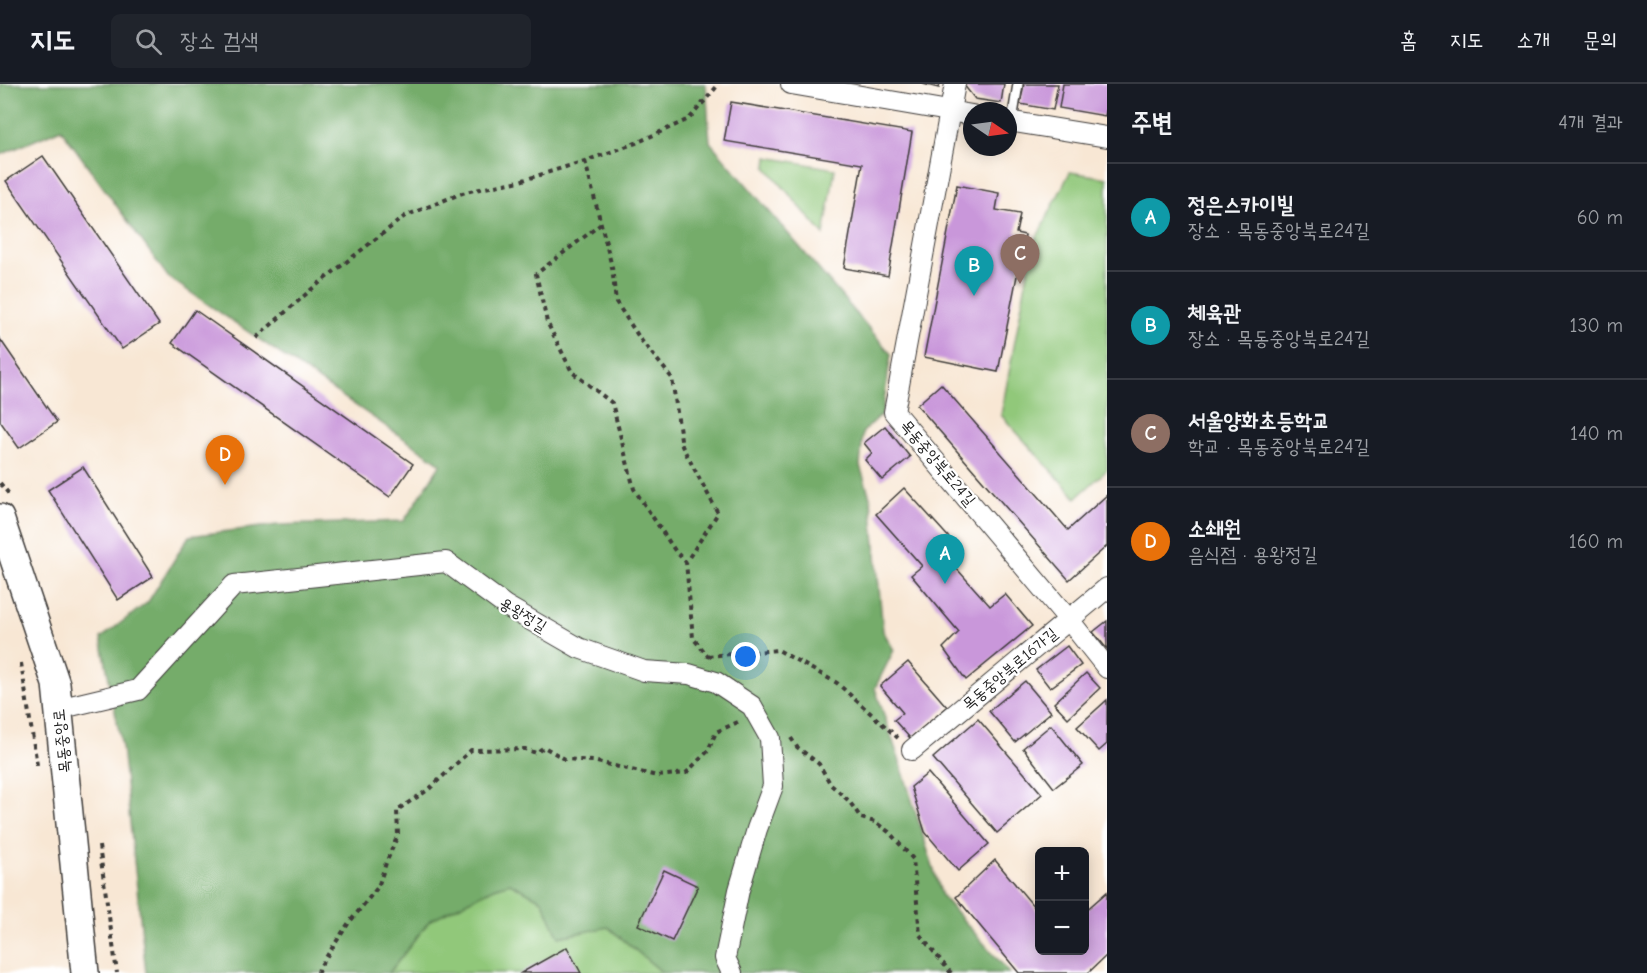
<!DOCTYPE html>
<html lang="ko">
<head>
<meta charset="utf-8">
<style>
  :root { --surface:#171b24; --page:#20242c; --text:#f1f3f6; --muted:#9ea1a6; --line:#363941; --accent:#c8321e }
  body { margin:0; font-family:"Comic Neue","Poor Story",sans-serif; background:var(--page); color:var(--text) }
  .controls { position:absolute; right:18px; bottom:18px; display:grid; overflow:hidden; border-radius:9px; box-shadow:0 3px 15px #0003 }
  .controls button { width:54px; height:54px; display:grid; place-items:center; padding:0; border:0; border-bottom:2px solid var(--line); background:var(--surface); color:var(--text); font:30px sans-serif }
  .compass { position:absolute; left:963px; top:18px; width:54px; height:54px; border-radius:50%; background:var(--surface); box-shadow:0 3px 15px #0003; rotate:103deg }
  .you { position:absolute; left:746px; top:573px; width:21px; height:21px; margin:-15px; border:4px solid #fff; border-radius:50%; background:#1a73e8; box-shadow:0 0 0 9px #1a73e833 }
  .badge { display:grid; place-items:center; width:39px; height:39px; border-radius:50%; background:var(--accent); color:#fff; font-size:20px; font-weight:700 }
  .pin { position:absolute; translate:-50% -50px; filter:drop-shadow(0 2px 3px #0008) }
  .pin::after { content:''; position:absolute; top:32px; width:21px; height:18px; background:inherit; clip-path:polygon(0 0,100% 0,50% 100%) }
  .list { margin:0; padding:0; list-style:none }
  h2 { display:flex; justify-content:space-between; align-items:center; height:78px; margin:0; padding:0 24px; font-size:26px }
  h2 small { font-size:20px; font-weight:400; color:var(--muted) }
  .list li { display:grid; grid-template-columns:39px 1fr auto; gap:18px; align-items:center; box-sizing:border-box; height:108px; padding:0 24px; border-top:2px solid var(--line) }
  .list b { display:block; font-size:22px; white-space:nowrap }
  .list p { margin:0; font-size:20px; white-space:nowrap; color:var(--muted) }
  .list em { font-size:20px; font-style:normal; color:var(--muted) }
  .icon { flex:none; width:33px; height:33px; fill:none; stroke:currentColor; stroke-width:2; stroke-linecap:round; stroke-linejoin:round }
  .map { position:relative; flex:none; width:1107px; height:889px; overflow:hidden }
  header { display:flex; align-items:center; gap:36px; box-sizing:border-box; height:84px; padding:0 30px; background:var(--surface); border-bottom:2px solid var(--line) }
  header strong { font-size:28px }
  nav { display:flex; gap:33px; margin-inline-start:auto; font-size:21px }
  .search { width:420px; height:54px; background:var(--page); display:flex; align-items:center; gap:15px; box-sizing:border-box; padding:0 21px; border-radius:9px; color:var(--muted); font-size:22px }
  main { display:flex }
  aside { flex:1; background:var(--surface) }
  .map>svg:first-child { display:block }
  .green { fill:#91c87a; stroke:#56724b; stroke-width:1.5 }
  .forest { fill:#74ac6a; stroke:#486443; stroke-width:1.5 }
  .building { fill:#c997da }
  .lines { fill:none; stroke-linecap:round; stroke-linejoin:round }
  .service-casing { stroke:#3d3a38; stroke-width:12 }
  .minor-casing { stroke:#3d3a38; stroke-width:22 }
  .secondary-casing { stroke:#3d3a38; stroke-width:30 }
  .path { stroke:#3d3a38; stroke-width:4; stroke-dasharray:4.5 4.5; stroke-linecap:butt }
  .service { stroke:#fff; stroke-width:9 }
  .minor { stroke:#fff; stroke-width:20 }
  .secondary { stroke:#fff; stroke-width:27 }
  .labels { text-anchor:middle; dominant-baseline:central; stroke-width:4.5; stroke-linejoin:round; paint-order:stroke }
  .street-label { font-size:16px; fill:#1c1c1c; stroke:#fff }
</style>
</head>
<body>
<header>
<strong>지도</strong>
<div class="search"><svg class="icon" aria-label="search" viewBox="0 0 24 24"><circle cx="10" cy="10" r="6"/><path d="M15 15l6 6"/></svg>장소 검색</div>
<nav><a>홈</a><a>지도</a><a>소개</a><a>문의</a></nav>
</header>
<main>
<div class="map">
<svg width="1107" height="889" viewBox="0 0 1107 889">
  <rect width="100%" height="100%" fill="#fff"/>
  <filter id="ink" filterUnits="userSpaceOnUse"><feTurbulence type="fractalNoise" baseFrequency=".0167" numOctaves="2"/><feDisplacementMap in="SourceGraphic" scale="12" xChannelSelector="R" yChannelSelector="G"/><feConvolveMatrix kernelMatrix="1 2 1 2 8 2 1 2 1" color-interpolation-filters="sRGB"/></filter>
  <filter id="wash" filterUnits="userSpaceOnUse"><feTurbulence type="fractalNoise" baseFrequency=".008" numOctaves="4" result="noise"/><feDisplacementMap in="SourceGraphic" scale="24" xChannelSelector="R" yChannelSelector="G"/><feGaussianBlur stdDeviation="1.35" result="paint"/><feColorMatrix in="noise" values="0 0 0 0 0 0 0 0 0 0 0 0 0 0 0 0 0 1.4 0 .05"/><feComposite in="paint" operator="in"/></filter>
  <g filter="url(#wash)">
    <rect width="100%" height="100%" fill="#f8e7d4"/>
    <!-- green -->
    <g class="green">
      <polygon points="767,73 835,85 824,151 766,83"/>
      <polygon points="1070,88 1107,94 1107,386 1076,414 1001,331 1033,161"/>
      <polygon points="510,799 542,816 559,853 608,843 663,889 389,889 430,836 494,804"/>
    </g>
    <!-- forest -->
    <polygon class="forest" points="0,0 706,0 710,58 891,270 882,330 863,348 860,382 871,416 883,547 894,566 875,604 900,678 942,812 1010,889 663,889 608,843 559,853 542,816 510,799 494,804 430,836 389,889 146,889 122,663 101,554 148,518 189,452 278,441 404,437 441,380 168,193 61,45 0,71"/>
    <g id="blocks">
      <!-- building -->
      <g class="building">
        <polygon points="923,0 940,0 939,4"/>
        <polygon points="963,0 1004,0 1001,19 975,15"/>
        <polygon points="1024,0 1058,0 1053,26 1020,20"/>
        <polygon points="1063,0 1107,0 1107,22 1105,32 1059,24"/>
        <polygon points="731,18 912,48 888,192 844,184 862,80 724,57"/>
        <polygon points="43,72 159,240 122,265 6,97"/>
        <polygon points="957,101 999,109 996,126 1020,130 1016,149 1025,151 998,288 924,273"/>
        <polygon points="195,226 413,380 390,413 172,259"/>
        <polygon points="0,255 57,338 19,364 0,337"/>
        <polygon points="941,300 1068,446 1107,411 1107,462 1069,496 917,321"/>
        <polygon points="885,342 910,373 882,396 865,376 872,369 864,359"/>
        <polygon points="83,383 153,493 118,516 48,406"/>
        <polygon points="904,404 953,458 940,466 990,522 1005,510 1032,542 966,596 943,564 959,548 911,491 922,482 876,430"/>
        <polygon points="1107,537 1107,565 1093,548"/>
        <polygon points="1067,562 1081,581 1050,604 1036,586"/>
        <polygon points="908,578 947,623 910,654 894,636 903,629 880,602"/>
        <polygon points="1086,589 1100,604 1068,634 1054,619"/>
        <polygon points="1025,597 1051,628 1015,658 989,627"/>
        <polygon points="1107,616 1107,660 1099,667 1077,643"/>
        <polygon points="978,635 1042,710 997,749 933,674"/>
        <polygon points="1051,641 1083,681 1054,704 1023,664"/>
        <polygon points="928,689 989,760 958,787 925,748 911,703"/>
        <polygon points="995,776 1040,830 1040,866 1084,866 1084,828 1107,808 1107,871 1088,889 1019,889 956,813"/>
        <polygon points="664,786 698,802 672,857 638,841"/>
        <polygon points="567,863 581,889 521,889"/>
      </g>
    </g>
  </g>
  <g filter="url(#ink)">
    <use href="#blocks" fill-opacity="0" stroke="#3d3a38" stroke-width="1.5"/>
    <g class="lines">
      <defs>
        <polyline id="service" points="1012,37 1018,0"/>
        <g id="minor">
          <polyline points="791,0 972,31"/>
          <polyline points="955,0 894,328 1069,536 1107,584"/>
          <polyline points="1008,37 1107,53"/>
          <polyline points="58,625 138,606 234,501 446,478 506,522 579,564 644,587 689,590 716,598 752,622 770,654 773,702 757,745 739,806 725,874 732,889"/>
          <polyline points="912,666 1107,504"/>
        </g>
        <polyline id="secondary" points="0,434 56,600 85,889"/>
      </defs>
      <!-- service casing -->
      <use href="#service" class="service-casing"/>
      <!-- minor casing -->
      <use href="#minor" class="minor-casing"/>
      <!-- secondary casing -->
      <use href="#secondary" class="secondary-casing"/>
      <!-- path -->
      <g class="path">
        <polyline points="585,77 612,183 616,218 641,256 672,294 682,362 718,429 686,478 693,554 708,572 707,575"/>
        <polyline points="601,140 536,190 547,238 572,288 612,319 634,405 676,468 686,478"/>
        <polyline points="256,254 313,204 405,132 465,108 520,97 585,77 636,59 689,35 719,0"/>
        <polyline points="0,399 9,410"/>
        <polyline points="708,572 778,566 837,599 898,654"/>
        <polyline points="21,579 37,681"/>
        <polyline points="791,654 797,663 819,680 831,701 849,717 861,734 875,738 889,748 913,775 920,851 951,889"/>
        <polyline points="99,762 117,889"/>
        <polyline points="318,889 319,884 348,840 378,803 386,779 398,751 397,726 428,706 471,666 525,665 536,669 544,663 565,675 593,677 657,692 686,689 708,667 716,648 738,638"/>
      </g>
      <!-- service -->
      <use href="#service" class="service"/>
      <!-- minor -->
      <use href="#minor" class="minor"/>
      <!-- secondary -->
      <use href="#secondary" class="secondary"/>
    </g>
  </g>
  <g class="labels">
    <!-- street labels -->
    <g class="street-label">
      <text transform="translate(938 379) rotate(50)">목동중앙북로24길</text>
      <text transform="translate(523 531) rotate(31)">용왕정길</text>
      <text transform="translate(1010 585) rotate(-40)">목동중앙북로16가길</text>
      <text transform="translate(62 657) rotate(-96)">목동중앙로</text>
    </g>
  </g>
</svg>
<div class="controls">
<button>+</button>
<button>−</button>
</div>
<svg class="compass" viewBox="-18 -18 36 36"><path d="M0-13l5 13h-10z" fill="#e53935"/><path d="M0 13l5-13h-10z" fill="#9ea1a6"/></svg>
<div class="you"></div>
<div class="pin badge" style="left:945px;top:500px;background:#0f9aa8">A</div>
<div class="pin badge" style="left:974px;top:212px;background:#0f9aa8">B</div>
<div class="pin badge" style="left:1020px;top:200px;background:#8d6e63">C</div>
<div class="pin badge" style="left:225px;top:401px;background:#e8710a">D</div>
</div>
<aside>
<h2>주변<small>4개 결과</small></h2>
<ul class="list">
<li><span class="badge" style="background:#0f9aa8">A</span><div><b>정은스카이빌</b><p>장소 · 목동중앙북로24길</p></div><em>60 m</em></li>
<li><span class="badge" style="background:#0f9aa8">B</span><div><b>체육관</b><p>장소 · 목동중앙북로24길</p></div><em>130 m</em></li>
<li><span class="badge" style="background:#8d6e63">C</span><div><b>서울양화초등학교</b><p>학교 · 목동중앙북로24길</p></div><em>140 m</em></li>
<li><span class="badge" style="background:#e8710a">D</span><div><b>소쇄원</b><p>음식점 · 용왕정길</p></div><em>160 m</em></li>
</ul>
</aside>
</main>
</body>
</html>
